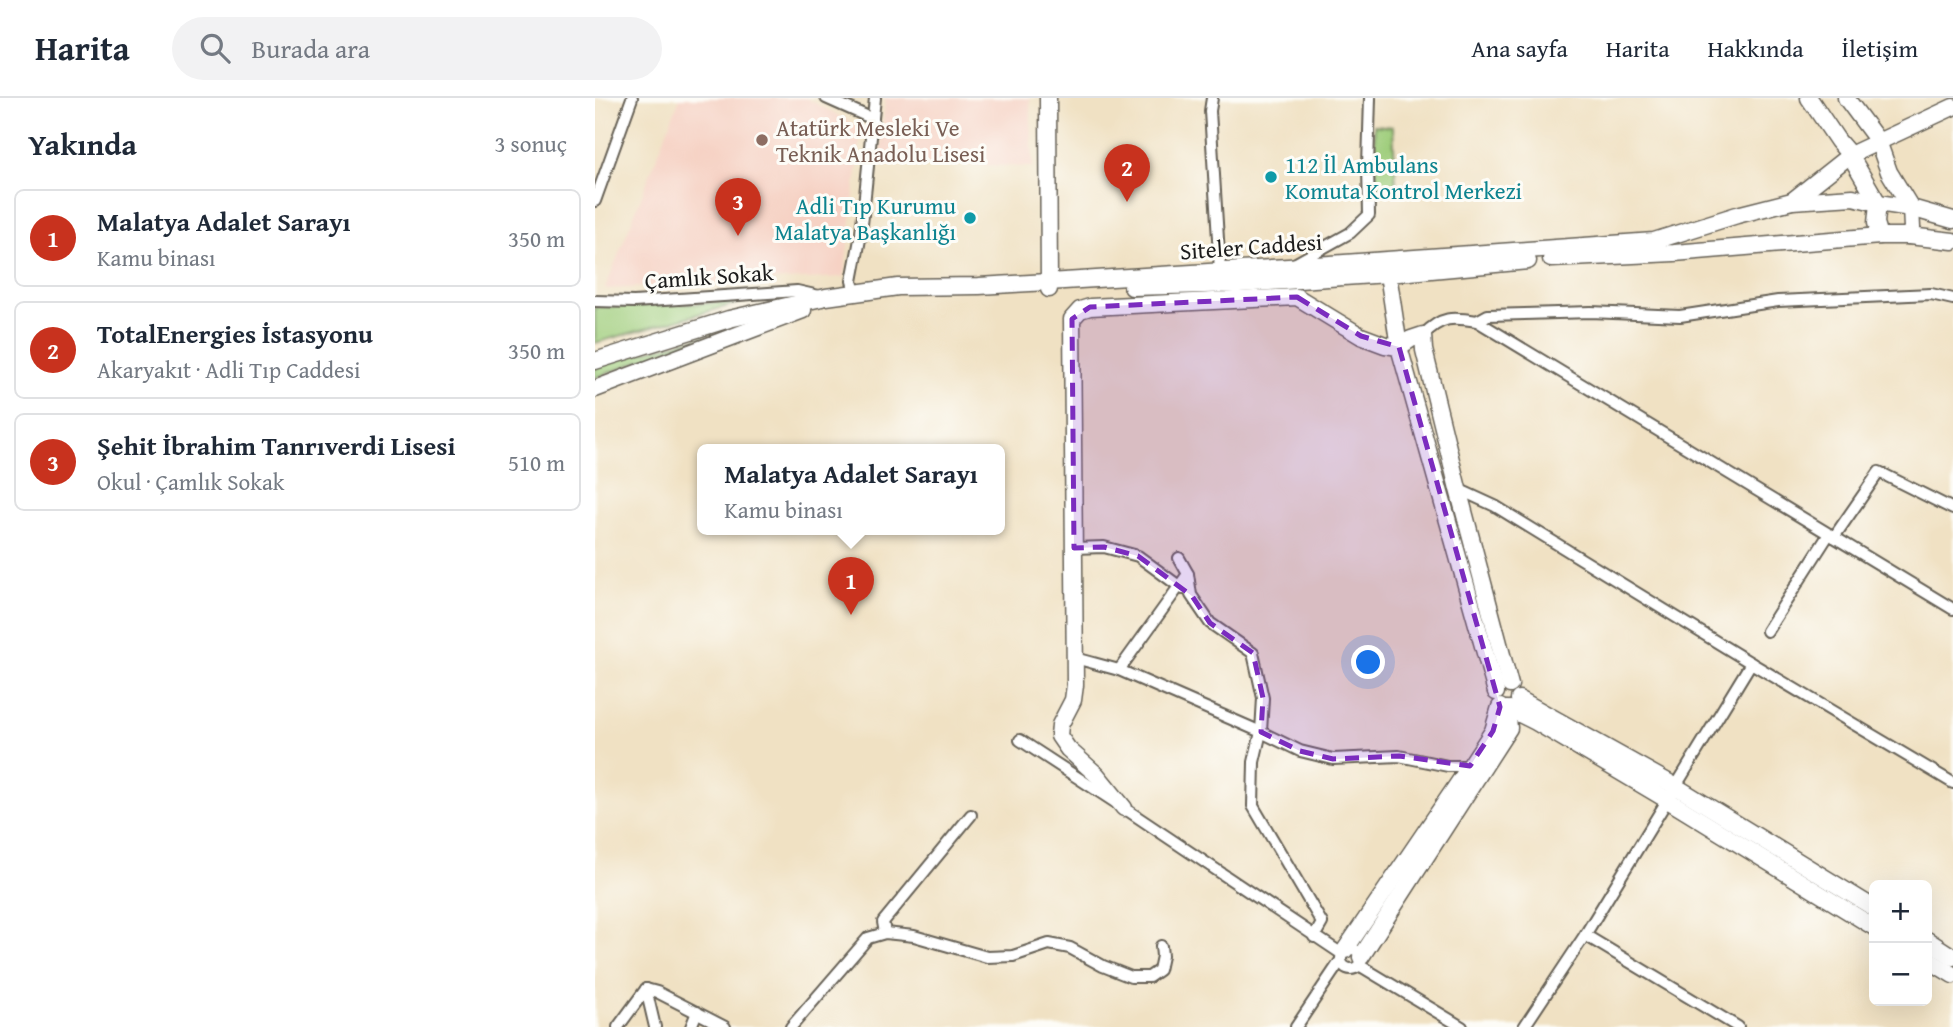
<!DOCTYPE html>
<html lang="tr">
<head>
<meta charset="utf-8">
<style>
  :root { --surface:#fff; --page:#f2f2f3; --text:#1f2937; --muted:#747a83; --line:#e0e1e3; --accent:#c8321e }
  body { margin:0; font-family:"Gentium Book Plus",serif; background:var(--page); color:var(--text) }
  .controls { position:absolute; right:21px; bottom:21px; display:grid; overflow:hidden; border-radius:10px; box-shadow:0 7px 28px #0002 }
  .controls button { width:63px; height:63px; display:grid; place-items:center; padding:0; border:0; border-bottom:2px solid var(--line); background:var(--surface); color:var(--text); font:35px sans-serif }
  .you { position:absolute; left:774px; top:565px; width:24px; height:24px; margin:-18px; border:5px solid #fff; border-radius:50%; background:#1a73e8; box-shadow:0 0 0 10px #1a73e833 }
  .badge { display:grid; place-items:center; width:46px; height:46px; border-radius:50%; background:var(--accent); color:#fff; font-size:23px; font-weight:700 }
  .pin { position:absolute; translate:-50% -58px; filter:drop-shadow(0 2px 4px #0008) }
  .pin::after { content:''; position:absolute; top:37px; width:24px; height:21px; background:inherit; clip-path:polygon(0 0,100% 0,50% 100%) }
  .popup { position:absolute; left:102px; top:346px; width:308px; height:91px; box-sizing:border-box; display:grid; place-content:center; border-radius:10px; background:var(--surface); filter:drop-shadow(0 2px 5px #0005); font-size:23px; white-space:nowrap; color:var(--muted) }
  .popup b { font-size:26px; color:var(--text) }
  .popup::after { content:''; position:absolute; left:50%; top:100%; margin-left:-14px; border:14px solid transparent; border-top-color:var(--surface) }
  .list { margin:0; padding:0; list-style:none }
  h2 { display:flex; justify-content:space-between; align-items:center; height:91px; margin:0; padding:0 28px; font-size:30px }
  h2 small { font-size:23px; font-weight:400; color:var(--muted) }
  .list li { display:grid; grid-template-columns:46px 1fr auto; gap:21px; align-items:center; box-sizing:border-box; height:98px; margin:0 14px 14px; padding:0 14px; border:2px solid var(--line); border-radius:10px }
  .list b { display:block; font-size:26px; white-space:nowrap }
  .list p { margin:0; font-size:23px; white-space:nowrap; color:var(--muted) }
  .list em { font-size:23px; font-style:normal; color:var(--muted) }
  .icon { flex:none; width:38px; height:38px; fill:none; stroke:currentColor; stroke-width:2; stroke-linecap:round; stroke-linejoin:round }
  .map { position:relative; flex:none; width:1358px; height:929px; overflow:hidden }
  header { display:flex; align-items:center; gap:42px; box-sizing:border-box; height:98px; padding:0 35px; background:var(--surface); border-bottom:2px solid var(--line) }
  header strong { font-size:33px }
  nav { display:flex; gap:38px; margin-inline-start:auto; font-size:24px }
  .search { width:490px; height:63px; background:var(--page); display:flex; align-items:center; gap:18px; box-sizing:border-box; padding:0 24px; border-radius:38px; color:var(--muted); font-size:26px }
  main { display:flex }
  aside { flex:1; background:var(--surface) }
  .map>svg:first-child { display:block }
  .built { fill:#f6d2c4 }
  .green { fill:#9fcd7b; stroke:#5e744c; stroke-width:2 }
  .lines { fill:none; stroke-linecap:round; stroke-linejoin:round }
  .street-casing { stroke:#666156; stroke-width:14 }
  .secondary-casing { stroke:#666156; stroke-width:19 }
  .street { stroke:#fff; stroke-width:10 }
  .secondary { stroke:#fff; stroke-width:16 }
  .marked { fill:#7b2cbf; fill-opacity:0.2; stroke:#7b2cbf; stroke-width:5; stroke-dasharray:14 9; stroke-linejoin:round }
  .education-dot { fill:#8d6e63; stroke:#fdfcf7; stroke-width:2.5 }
  .culture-dot { fill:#0f9aa8; stroke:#fdfcf7; stroke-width:2.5 }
  .labels { text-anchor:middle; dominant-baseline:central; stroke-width:6; stroke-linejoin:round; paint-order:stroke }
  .education-label { font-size:23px; fill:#785e54; stroke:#fdfcf7; text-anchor:start }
  .culture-label { font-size:23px; fill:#0d838f; stroke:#fdfcf7; text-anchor:start }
  .street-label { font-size:23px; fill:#1c1c1c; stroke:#fdfcf7 }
</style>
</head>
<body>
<header>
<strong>Harita</strong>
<div class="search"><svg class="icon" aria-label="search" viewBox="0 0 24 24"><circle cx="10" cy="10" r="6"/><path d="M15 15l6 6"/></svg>Burada ara</div>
<nav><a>Ana sayfa</a><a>Harita</a><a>Hakkında</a><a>İletişim</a></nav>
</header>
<main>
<aside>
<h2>Yakında<small>3 sonuç</small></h2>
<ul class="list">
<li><span class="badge">1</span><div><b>Malatya Adalet Sarayı</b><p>Kamu binası</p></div><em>350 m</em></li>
<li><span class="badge">2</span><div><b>TotalEnergies İstasyonu</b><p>Akaryakıt · Adli Tıp Caddesi</p></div><em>350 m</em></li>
<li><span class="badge">3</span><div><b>Şehit İbrahim Tanrıverdi Lisesi</b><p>Okul · Çamlık Sokak</p></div><em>510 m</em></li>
</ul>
</aside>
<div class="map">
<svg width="1358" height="929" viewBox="0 0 1358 929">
  <rect width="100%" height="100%" fill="#fdfcf7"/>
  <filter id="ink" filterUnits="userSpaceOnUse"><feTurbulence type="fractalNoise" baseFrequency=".0143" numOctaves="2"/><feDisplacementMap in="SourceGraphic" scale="14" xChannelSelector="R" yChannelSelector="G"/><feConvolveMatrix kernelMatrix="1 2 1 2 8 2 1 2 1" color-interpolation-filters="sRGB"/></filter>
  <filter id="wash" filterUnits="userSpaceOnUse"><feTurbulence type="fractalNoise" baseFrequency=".00686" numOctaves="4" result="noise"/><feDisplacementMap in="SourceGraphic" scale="28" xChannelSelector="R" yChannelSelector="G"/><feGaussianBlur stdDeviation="1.57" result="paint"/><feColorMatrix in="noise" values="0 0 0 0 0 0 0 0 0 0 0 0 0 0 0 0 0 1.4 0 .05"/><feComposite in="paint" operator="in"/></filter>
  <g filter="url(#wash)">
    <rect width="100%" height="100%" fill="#f0e1c3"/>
    <!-- built -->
    <g class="built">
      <polygon points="85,0 211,0 266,30 263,65 249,179 10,191"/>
      <polygon points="290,0 435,0 438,69 285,63"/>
    </g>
    <!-- green -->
    <g class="green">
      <polygon points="779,27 798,29 801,91 782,93"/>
      <polygon points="147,204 0,245 0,209"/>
      <polygon points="120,234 0,280 0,268"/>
    </g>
  </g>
  <g filter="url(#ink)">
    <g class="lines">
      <defs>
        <g id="street">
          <polyline points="231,0 278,21"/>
          <polyline points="617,0 615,13 625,173"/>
          <polyline points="0,103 37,0"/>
          <polyline points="699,166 755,135 774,117 773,68 775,0"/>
          <polyline points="260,194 257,183 266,136 280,0"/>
          <polyline points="0,203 39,204 202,193 224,198"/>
          <polyline points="882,223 893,217 996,214 1085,218 1183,203 1336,196 1358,201"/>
          <path d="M828 237C847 218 857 219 882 223L1358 511"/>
          <polyline points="863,391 900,408 1156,565"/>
          <polyline points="1239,439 1284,374 1358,411"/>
          <polyline points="479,450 509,449 543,458 588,491"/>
          <polyline points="584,460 593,476 596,497 615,525 658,555 668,600 666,634 705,653 738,661 804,658 853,668 875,668"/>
          <polyline points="1172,533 1234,436"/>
          <polyline points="480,560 524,572 593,476"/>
          <polyline points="524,572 666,634 659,664 658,708 727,825 719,839"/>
          <polyline points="425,642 529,710 747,856"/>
          <polyline points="290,835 288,824 376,717"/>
          <polyline points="990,837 1143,929"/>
          <circle cx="756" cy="861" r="10"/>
          <polyline points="764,867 867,929"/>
          <polyline points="51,891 62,894 130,929"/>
          <polyline points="51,891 60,929"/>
          <polyline points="23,929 51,891"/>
          <polyline points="96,929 102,914"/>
          <polyline points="196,929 273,840 290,835 319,838 392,859 418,858 454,846 475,850 508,868 536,879 554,879 564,872 567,858 566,848"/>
          <polyline points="701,929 746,862"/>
          <polyline points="929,929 990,837 1156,565 1358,685"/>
        </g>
        <g id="secondary">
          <polyline points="453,0 454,191"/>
          <polyline points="1214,0 1243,43 1255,57 1283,105"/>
          <polyline points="1251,0 1283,43 1294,74 1316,110 1317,130 1314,138"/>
          <polyline points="1197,103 1255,57 1358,9"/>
          <polyline points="1283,105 1281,125 1285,138"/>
          <polyline points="956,161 1079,155 1285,138 1314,138 1358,143"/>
          <polyline points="793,176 804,249 816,241 828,237 829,252 863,391 915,587"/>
          <polyline points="537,189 644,186 793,176 933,163"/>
          <polyline points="0,263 134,221 231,199 303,189 384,188 453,184 693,169 1059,143 1142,117 1197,103 1258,99 1283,105 1316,110 1358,122"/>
          <polyline points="0,291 208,212"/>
          <polyline points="924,601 1080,688 1279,810"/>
          <polyline points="915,611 941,624 1071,701 1279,829"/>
          <polyline points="529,710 502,677 473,651 464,638 465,627 478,602 480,587 477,221 485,212 495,209 702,199 766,238 790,247 804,249 901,594"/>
          <polyline points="1332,842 1358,859"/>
          <polyline points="750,852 875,668 898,633 905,609"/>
          <polyline points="766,859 914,630 912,611"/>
          <polyline points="1332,861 1358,877"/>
        </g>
      </defs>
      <!-- street casing -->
      <use href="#street" class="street-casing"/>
      <!-- secondary casing -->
      <use href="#secondary" class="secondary-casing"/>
      <!-- street -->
      <use href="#street" class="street"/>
      <!-- secondary -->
      <use href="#secondary" class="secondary"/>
    </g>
  </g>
  <!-- marked area -->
  <path class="marked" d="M702 199 766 238 804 249 905 609 898 633 875 668 804 658 738 661 705 653 666 634 668 600 658 555 615 525 597 498 543 458 509 449 479 450 477 221 495 209Z"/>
  <!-- markers -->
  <circle class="education-dot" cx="167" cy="42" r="7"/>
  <g class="culture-dot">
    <circle cx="676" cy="79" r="7"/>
    <circle cx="375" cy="120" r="7"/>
  </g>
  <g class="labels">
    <!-- education labels -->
    <g class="education-label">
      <text x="181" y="29">Atatürk Mesleki Ve<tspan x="181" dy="26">Teknik Anadolu Lisesi</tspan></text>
    </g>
    <!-- culture labels -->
    <g class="culture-label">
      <text x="690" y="66">112 İl Ambulans<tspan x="690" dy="26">Komuta Kontrol Merkezi</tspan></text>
      <text x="361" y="107" text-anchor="end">Adli Tıp Kurumu<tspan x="361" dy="26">Malatya Başkanlığı</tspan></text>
    </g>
    <!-- street labels -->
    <g class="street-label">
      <text transform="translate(656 148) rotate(-4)">Siteler Caddesi</text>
      <text transform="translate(114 178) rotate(-4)">Çamlık Sokak</text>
    </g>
  </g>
</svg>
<div class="controls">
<button>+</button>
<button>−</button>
</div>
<div class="you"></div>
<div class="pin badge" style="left:256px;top:517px">1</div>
<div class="popup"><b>Malatya Adalet Sarayı</b>Kamu binası</div>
<div class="pin badge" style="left:532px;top:104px">2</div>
<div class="pin badge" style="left:143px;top:138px">3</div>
</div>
</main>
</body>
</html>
